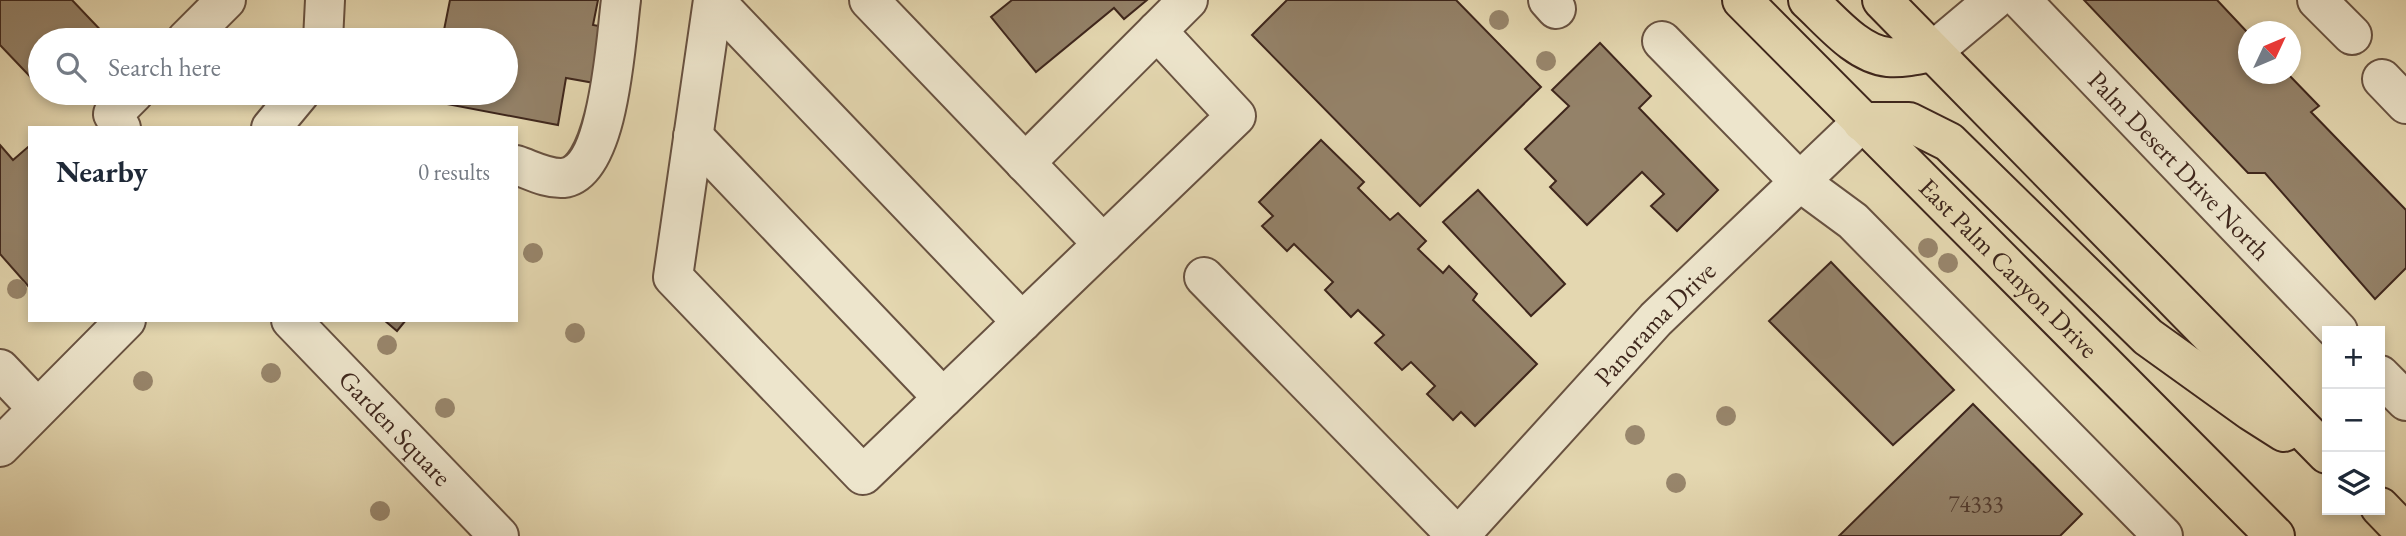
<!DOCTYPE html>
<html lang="en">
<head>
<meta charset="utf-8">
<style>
  :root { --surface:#fff; --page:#f6f6f7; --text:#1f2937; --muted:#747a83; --line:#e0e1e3 }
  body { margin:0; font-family:"EB Garamond",serif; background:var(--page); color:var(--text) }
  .controls { position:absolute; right:21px; bottom:21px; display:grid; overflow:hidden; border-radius:0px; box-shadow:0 4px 10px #0003 }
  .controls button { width:63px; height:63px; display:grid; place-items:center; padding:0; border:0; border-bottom:2px solid var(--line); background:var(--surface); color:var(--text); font:35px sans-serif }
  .compass { position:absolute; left:2238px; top:21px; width:63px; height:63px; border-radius:50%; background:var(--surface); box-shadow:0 4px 10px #0003; rotate:46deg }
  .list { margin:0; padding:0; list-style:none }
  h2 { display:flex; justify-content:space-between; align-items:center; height:91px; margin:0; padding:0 28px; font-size:30px }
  h2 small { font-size:23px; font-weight:400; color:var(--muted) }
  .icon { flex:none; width:38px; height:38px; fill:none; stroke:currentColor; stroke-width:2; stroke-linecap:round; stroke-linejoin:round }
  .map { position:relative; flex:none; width:2406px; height:536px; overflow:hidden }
  .search { position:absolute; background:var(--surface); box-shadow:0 4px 10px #0003; left:28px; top:28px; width:490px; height:77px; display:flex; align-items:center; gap:18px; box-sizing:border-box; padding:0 24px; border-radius:38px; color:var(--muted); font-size:26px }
  .panel { position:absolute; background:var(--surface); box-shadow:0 4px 10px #0003; left:28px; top:126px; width:490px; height:196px; border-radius:0px }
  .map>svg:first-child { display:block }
  .building { fill:#948269; stroke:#3e261c; stroke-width:2 }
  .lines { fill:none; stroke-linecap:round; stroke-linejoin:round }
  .minor-casing { stroke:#685241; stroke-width:42 }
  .major-casing { stroke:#3e261c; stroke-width:42 }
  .minor { stroke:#ede5cc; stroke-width:38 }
  .major { stroke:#e4d7b0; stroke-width:38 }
  .tree { fill:#98866c }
  .labels { text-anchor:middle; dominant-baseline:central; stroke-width:6; stroke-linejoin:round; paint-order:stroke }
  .number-label { font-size:23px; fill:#543d2f }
  .street-label { font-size:26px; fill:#3e261c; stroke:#ede5cc }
</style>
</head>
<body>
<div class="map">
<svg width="2406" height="536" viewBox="0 0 2406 536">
  <rect width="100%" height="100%" fill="#e4d7b0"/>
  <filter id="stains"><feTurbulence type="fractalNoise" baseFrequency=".00286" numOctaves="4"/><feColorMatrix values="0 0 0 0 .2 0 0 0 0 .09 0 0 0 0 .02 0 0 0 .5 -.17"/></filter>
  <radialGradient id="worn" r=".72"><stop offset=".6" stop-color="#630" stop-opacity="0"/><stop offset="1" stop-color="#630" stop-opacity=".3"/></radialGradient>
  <!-- building -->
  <g class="building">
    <polygon points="0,0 72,0 110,40 40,40 40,87 0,45"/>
    <polygon points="450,0 598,0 593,25 610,28 600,84 566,78 558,125 431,101 432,93 506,93 506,40 442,40"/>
    <polygon points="1012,0 1147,0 1124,19 1114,8 1036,72 991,17"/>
    <polygon points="1287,0 1456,0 1541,87 1420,206 1252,35"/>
    <polygon points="2084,0 2217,0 2248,33 2248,74 2288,74 2319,106 2311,112 2406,210 2406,268 2375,299 2265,173 2248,173"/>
    <polygon points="1600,43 1651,96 1639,108 1718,190 1677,231 1651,206 1664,194 1642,172 1587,225 1550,187 1556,181 1525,149 1569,106 1552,90"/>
    <polygon points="1321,140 1364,182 1358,188 1390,220 1398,213 1426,241 1418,249 1443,273 1449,266 1477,294 1473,300 1537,364 1475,426 1461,412 1453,420 1427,394 1435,386 1411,362 1402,370 1375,343 1384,335 1358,310 1351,317 1325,290 1333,282 1294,244 1287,251 1262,226 1273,216 1259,202"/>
    <polygon points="0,145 13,160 28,147 30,149 30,288 0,254"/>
    <polygon points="1478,190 1565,284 1531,316 1443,222"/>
    <polygon points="1831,262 1954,390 1893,445 1769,321"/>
    <polygon points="384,320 406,320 397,331"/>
    <polygon points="1973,404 2082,514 2060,536 1839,536"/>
  </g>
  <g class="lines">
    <defs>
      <g id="minor">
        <polyline points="713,0 673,277 863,475 1236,116 1157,31"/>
        <polyline points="714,0 1022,322"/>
        <polyline points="869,0 1103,244"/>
        <polyline points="1548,0 1556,9"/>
        <path id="s1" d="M2021 0 2338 331"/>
        <polyline points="2317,0 2352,35"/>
        <polyline points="186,40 226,0"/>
        <polyline points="323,40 325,0"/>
        <polyline points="1662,41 1800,182 1853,221 2163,536"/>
        <polyline points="1932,52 1994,0"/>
        <polyline points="2382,79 2406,104"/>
        <polyline points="121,128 113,114 134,93"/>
        <polyline points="271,128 300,93"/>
        <polyline points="693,136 943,398"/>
        <polyline points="1025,163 1188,0"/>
        <path d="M516 165C531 170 547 179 563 178 610 173 616 36 621 0"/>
        <polyline points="1204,277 1457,536"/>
        <path id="s2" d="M291 320 499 536"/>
        <polyline points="0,369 37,408"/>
        <polyline points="2380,375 2406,401"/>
        <polyline points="0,447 126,320"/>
        <path id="s3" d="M1459 536 1656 319 1862 122"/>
      </g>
      <g id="major">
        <path id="s4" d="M1742 0 2275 536"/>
        <path d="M1808 0C1830 20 1857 54 1888 57 1903 58 1917 55 1932 52"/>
        <polyline points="1882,0 2327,454"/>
        <polyline points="1862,122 1909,122 1949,142 2148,337 2251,411 2284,432"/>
        <polyline points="2380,507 2406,534"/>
      </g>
    </defs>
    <!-- minor casing -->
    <use href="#minor" class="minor-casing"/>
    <!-- major casing -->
    <use href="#major" class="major-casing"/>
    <!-- minor -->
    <use href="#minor" class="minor"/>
    <!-- major -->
    <use href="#major" class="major"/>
  </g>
  <!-- trees -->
  <g class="tree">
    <circle cx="1499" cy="20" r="10"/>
    <circle cx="1546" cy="61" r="10"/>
    <circle cx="1928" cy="248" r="10"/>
    <circle cx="533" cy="253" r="10"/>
    <circle cx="1948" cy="263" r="10"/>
    <circle cx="17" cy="289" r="10"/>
    <circle cx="575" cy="333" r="10"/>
    <circle cx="387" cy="345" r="10"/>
    <circle cx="271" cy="373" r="10"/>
    <circle cx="143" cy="381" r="10"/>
    <circle cx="445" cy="408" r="10"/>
    <circle cx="1726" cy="416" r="10"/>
    <circle cx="1635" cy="435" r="10"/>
    <circle cx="1676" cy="483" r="10"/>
    <circle cx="380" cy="511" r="10"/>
  </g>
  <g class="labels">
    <!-- number labels -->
    <g class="number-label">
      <text x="1976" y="504">74333</text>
    </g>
    <!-- street labels -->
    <g class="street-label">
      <text stroke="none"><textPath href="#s1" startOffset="229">Palm Desert Drive North</textPath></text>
      <text stroke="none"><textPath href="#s4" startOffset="378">East Palm Canyon Drive</textPath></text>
      <text stroke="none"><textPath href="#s3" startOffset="289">Panorama Drive</textPath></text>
      <text stroke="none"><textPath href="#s2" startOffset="150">Garden Square</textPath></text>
    </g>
  </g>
  <rect width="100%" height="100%" filter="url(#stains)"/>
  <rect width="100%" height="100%" fill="url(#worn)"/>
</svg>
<div class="controls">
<button>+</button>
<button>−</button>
<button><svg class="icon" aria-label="layers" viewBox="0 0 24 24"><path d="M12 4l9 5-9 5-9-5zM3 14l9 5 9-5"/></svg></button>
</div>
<svg class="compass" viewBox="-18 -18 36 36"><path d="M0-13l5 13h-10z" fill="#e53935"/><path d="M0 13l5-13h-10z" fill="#747a83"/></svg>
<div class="search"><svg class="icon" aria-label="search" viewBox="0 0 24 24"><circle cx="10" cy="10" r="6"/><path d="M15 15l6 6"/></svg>Search here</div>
<section class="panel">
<h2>Nearby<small>0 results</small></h2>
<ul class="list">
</ul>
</section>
</div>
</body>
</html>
